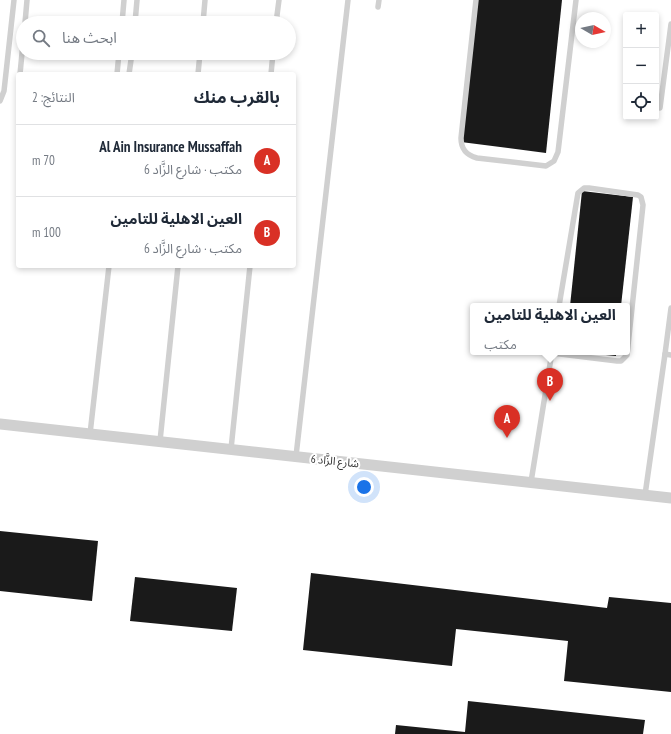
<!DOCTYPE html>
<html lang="ar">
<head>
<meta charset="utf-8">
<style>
  :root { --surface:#fff; --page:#f2f2f3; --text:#1f2937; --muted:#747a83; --line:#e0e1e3; --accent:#d93025 }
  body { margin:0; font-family:"PT Sans Narrow","Noto Sans Arabic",sans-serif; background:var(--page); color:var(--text); direction:rtl }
  .controls { position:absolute; right:12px; top:12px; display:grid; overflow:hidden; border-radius:4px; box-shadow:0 2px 6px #0003 }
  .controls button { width:36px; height:36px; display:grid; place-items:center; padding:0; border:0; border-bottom:1px solid var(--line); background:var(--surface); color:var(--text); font:20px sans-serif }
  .compass { position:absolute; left:575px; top:12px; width:36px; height:36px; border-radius:50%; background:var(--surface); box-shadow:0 2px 6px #0003; rotate:99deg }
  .you { position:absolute; left:364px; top:487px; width:14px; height:14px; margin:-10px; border:3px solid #fff; border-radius:50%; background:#1a73e8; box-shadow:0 0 0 6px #1a73e833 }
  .badge { display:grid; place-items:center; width:26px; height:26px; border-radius:50%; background:var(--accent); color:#fff; font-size:13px; font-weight:700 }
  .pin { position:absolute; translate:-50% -33px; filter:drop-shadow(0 1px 2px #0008) }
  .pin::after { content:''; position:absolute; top:21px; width:14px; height:12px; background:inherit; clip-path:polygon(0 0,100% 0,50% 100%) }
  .popup { position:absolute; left:470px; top:303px; width:160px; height:52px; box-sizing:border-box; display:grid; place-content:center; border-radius:4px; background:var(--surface); filter:drop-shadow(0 1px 3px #0005); font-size:13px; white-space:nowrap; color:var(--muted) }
  .popup b { font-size:15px; color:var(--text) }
  .popup::after { content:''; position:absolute; left:50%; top:100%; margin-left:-8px; border:8px solid transparent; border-top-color:var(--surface) }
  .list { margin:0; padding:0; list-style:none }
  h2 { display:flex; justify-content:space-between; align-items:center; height:52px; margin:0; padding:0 16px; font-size:17px }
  h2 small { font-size:13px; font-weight:400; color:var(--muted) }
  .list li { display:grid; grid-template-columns:26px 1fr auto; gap:12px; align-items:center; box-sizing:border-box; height:72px; padding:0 16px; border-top:1px solid var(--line) }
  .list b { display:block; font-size:15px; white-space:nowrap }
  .list p { margin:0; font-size:13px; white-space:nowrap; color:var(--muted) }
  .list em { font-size:13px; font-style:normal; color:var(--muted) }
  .icon { flex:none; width:22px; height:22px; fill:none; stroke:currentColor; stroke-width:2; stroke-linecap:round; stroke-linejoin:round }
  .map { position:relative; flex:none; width:671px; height:734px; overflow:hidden; direction:ltr }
  .search { position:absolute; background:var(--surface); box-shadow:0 2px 6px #0003; left:16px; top:16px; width:280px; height:44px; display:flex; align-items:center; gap:10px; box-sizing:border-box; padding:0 14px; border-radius:22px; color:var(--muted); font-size:15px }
  .panel { position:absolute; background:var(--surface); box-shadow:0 2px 6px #0003; left:16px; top:72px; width:280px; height:196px; border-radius:4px; direction:rtl }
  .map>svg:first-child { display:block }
  .building { fill:#1a1a1a }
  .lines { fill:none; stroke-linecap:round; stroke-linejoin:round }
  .lane { stroke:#d0d0d0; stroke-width:5.5 }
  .street { stroke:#d0d0d0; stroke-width:11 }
  .labels { text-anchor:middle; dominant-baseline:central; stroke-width:4; stroke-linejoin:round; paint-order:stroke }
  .street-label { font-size:11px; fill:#333; stroke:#fff }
</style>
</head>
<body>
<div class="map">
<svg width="671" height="734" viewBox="0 0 671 734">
  <rect width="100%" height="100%" fill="#fff"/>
  <!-- building -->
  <g class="building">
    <polygon points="478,0 562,0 546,153 461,142"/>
    <polygon points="582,191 633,197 621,306 570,306"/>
    <polygon points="585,352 616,352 616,356 585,353"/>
    <polygon points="0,531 98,541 92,601 0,591"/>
    <polygon points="311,573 607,608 609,597 671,603 671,692 564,681 568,641 456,629 452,666 303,650"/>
    <polygon points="135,577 237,588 232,631 130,621"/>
    <polygon points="468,701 645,720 643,734 395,734 396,725 465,732"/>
  </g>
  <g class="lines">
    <!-- lane -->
    <g class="lane">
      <path d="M476 0 461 138C461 149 466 155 477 158L546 166 554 161 558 152 576 0"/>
      <polyline points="378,7 379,0"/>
      <polyline points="25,23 27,0"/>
      <polyline points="122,23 124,0"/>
      <polyline points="135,23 137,0"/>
      <polyline points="203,23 205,0"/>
      <polyline points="276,23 279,0"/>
      <polyline points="20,74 23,43"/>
      <polyline points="117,74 119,53"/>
      <polyline points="129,74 132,53"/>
      <polyline points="198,74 200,53"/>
      <polyline points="271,74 273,53"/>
      <polyline points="0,101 4,91 14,0"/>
      <polyline points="660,108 671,24"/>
      <polyline points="671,308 665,354 671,355"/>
      <polyline points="552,353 617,361 621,361 627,355 643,205 641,197 638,195 589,188 584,188 578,193 559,306"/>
      <polyline points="90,434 109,266"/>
      <polyline points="160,441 178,266"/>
      <polyline points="231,449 250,266"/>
      <polyline points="296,456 348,0"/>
      <polyline points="531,482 552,352"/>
      <polyline points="645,495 665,354"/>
    </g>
    <!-- street -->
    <polyline class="street" points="0,424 671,498"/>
  </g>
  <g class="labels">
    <!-- street labels -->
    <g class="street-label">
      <text transform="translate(335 461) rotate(6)">شارع الزَّاد 6</text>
    </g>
  </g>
</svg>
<div class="controls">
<button>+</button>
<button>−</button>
<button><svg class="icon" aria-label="locate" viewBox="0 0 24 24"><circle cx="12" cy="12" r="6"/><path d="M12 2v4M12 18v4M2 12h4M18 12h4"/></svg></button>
</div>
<svg class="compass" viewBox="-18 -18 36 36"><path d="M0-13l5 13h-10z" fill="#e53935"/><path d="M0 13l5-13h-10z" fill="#747a83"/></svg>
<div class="you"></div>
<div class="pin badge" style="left:507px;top:438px">A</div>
<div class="pin badge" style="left:550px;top:401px">B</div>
<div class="popup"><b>العين الاهلية للتامين</b>مكتب</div>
<div class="search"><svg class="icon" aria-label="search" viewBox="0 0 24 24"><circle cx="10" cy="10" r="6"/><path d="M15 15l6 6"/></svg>ابحث هنا</div>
<section class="panel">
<h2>بالقرب منك<small>النتائج: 2</small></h2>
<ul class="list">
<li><span class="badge">A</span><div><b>Al Ain Insurance Mussaffah</b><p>مكتب · شارع الزَّاد 6</p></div><em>70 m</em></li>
<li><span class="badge">B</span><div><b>العين الاهلية للتامين</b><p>مكتب · شارع الزَّاد 6</p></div><em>100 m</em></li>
</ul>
</section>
</div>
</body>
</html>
